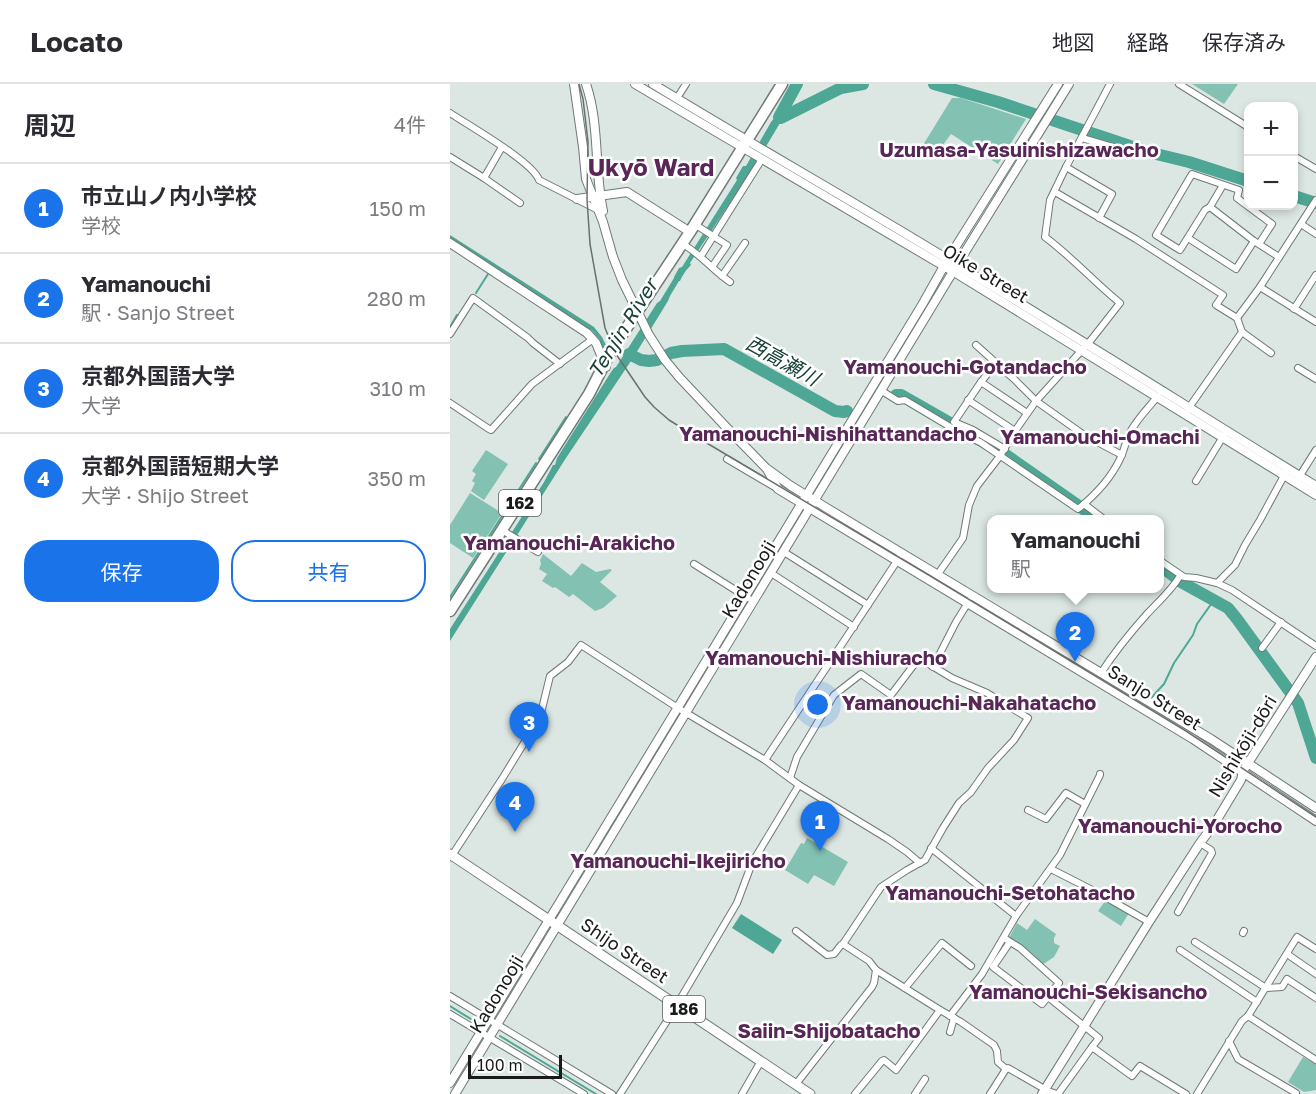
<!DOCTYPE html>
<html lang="ja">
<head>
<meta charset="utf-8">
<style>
  :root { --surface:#fff; --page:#f7f7f7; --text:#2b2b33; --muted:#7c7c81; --line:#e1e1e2; --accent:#1a73e8 }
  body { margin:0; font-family:"Golos Text","Noto Sans JP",sans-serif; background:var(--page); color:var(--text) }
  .controls { position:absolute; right:18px; top:18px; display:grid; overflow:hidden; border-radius:12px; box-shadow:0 3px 9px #0003 }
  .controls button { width:54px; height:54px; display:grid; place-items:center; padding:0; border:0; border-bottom:2px solid var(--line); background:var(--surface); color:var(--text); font:30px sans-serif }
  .scale { position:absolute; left:18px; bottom:15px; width:94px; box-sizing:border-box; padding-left:6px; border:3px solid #181b1a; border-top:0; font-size:16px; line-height:21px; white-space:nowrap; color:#181b1a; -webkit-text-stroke:4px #fff; paint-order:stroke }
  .you { position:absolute; left:368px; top:621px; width:21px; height:21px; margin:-15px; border:4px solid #fff; border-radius:50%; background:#1a73e8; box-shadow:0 0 0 9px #1a73e833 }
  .badge { display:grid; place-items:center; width:39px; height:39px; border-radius:50%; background:var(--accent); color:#fff; font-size:20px; font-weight:700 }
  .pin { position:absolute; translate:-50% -50px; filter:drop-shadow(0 2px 3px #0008) }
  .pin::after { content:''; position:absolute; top:32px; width:21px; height:18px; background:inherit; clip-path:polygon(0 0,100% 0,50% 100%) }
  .popup { position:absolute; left:537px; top:431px; width:177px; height:78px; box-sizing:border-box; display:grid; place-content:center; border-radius:12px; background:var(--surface); filter:drop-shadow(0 2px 4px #0005); font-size:20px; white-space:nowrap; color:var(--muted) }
  .popup b { font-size:22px; color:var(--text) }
  .popup::after { content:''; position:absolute; left:50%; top:100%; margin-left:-12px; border:12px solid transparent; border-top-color:var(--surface) }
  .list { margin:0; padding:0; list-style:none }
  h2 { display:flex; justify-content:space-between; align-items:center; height:78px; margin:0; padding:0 24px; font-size:26px }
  h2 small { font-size:20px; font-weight:400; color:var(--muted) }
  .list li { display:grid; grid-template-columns:39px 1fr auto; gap:18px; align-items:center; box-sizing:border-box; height:90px; padding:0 24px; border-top:2px solid var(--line) }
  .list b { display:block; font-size:22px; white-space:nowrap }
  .list p { margin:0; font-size:20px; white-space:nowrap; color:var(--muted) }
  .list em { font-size:20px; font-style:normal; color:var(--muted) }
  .actions { display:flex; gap:12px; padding:18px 24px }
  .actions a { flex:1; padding:14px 0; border:2px solid var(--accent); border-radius:24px; text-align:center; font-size:21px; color:var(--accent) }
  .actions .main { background:var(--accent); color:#fff }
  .map { position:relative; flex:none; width:866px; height:1010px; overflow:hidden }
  header { display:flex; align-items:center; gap:36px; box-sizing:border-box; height:84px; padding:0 30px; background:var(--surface); border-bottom:2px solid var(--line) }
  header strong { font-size:28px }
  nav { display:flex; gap:33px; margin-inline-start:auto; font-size:21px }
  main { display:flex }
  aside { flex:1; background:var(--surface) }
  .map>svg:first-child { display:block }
  .green { fill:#83c1b2 }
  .water { fill:#4ea794 }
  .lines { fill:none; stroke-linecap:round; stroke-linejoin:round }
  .stream { stroke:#4ea794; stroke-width:2 }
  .river { stroke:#4ea794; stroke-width:12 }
  .street-casing { stroke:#6f7976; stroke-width:8 }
  .secondary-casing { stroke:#6f7976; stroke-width:10 }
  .primary-casing { stroke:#6f7976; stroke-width:11 }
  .highway-casing { stroke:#6f7976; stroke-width:13 }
  .street { stroke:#fff; stroke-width:6 }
  .secondary { stroke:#fff; stroke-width:8 }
  .primary { stroke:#fff; stroke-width:9 }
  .highway { stroke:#fff; stroke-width:10 }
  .tram { stroke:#6a706f; stroke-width:1.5 }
  .labels { text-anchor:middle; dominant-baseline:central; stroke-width:5; stroke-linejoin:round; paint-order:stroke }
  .shield { fill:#fff; stroke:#5d5f5f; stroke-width:1.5 }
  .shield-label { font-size:16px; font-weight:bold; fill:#181b1a }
  .street-label { font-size:18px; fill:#181b1a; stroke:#fff }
  .neighbourhood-label { font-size:20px; font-weight:bold; fill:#582758; stroke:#fff }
  .water-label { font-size:20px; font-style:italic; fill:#174037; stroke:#fff }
  .district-label { font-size:24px; font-weight:bold; fill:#582758; stroke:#fff }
</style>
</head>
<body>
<header>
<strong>Locato</strong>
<nav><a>地図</a><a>経路</a><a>保存済み</a></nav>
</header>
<main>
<aside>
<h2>周辺<small>4件</small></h2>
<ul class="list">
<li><span class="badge">1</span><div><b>市立山ノ内小学校</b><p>学校</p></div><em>150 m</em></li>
<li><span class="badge">2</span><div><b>Yamanouchi</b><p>駅 · Sanjo Street</p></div><em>280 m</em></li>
<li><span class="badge">3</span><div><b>京都外国語大学</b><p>大学</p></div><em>310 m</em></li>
<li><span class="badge">4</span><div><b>京都外国語短期大学</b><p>大学 · Shijo Street</p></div><em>350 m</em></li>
</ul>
<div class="actions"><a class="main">保存</a><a>共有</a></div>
</aside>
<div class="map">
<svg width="866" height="1010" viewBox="0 0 866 1010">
  <rect width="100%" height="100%" fill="#dce7e4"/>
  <!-- green -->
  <g class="green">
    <polygon points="742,0 788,0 774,20"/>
    <polygon points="502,14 511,14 576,35 548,80 501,50 487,69 473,61"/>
    <polygon points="36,366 58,380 34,416 21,407 25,399 22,397 26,390 22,387"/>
    <polygon points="20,409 52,429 23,474 0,459 0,441"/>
    <polygon points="93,470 121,492 132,479 146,488 160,485 162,486 150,498 167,512 153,524 145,527 123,510 119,513 105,503 103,504 92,497 97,490 89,485 91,480 90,476"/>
    <polygon points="357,754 398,778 384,802 364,791 358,800 335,786 351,759 354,760"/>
    <polygon points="655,817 660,820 662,819 679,829 671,842 648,827"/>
    <polygon points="585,835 606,850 604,854 604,859 610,862 604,873 592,881 559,854 567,839 577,846"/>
    <polygon points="853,973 866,980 866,1006 854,1008 838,998"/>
  </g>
  <!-- water -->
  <g class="water">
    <path d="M332 19H334L341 24H343L347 29 344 31V33L337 37 335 35 330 39 305 81 240 179 241 181C235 187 233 191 230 197H229L220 212 218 217 183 274 116 374 0 557V545L94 398 103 381H105L107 374 161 288 164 284 166 283 207 219 210 217 224 194V193L229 184 232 183 287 96 286 94 293 82H296L321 38 326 32V30Z"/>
    <polygon points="0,151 144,243 152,253 157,263 152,264 149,255 142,247 0,155"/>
    <polygon points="291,830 332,856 323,870 282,844"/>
  </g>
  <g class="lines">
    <!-- stream -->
    <g class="stream">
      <polyline points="26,209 38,190"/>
      <polyline points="0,243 7,231"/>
      <polyline points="89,375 116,333"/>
      <polyline points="0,513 86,379"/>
      <polyline points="702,613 714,600 724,579 743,551 747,540 764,516"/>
      <polyline points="0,922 24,937"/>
      <polyline points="50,952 146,1010"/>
    </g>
    <!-- river -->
    <g class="river">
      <polyline points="484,0 548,18 698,68 739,78 798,97"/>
      <polyline points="329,33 347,0"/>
      <polyline points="331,34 391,4 413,0"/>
      <polyline points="844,112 866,119"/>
      <polyline points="179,270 191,276 199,277 207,276 221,269 232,267 274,265 385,327 394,328 397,327"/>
      <polyline points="446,311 451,311 556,371 649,436"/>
      <polyline points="709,480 731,498 778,524 787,535 848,619 866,674"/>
    </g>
    <defs>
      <g id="street">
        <polyline points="729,0 798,43"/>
        <polyline points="227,14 236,0"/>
        <path d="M0 29C18 41 83 78 89 96L148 126"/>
        <polyline points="632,54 683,69"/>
        <polyline points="844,72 866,85"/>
        <polyline points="0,73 34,94 70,119"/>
        <polyline points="616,83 662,110 649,134"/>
        <polyline points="34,94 52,63"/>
        <polyline points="773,101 760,123 755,126 730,166 706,151 742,90 789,106 787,114 822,140 809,160"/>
        <polyline points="605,108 686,155 773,211 766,221 787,234 792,248 738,325"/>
        <polyline points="760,123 804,157 829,173"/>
        <polyline points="851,140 866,150"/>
        <polyline points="249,143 277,161 262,183"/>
        <polyline points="738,154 786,185 804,157"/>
        <path d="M236 162C253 173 264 187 280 198"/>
        <polyline points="251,172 312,75"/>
        <polyline points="272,192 295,159"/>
        <polyline points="810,203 866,238"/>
        <polyline points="844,225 866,191"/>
        <polyline points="787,234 810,203 866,116"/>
        <polyline points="792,248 821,269"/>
        <polyline points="0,250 23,214 78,254 83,259 110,280"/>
        <polyline points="526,261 564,295 586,317 634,351 672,371"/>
        <polyline points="546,279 531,298 504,338 523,346 555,365"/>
        <polyline points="848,284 866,295"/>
        <polyline points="531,298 577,329"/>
        <path d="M432 307 448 317 455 316 512 350 530 358 628 425C644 412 661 394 670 375 675 365 676 354 682 345 689 333 699 323 708 312"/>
        <polyline points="518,316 565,347"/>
        <polyline points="0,319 39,345 41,346 82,300 143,255"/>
        <polyline points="277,375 328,405"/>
        <polyline points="849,393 866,366"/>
        <polyline points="746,397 774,351"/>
        <polyline points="634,420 655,436"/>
        <polyline points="52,446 88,468"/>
        <polyline points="334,468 418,521"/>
        <polyline points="709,476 734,493 746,494 767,499 782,506 866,562"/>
        <polyline points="244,480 298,514"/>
        <polyline points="321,489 404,543"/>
        <path d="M488 490 513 454 519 421 527 402 550 372 565 347 586 317 641 256 670 219C644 198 622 173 595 153L600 116 616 83 660 0"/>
        <polyline points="767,499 785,481 795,461 810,436 836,388"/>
        <polyline points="812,564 831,538"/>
        <polyline points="483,583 506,538 519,517"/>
        <path d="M651 589C664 569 680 549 697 530 708 518 721 507 730 492"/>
        <polyline points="315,676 449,474"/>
        <polyline points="340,694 347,673 384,611 411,590 441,611 469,574 502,594 537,609 578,634 564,656 538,684 521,708 509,719 493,744 475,776 457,786 431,803 393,860 419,877 426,886 490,926 511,938 544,961 547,967 548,978 556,985 558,984 598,1007 607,1010"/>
        <polyline points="578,726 596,735 616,709 635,720"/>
        <polyline points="481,764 566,832"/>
        <polyline points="1,773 52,695 82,646 91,629 100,592 118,578 131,561 228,624 315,676 349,701 438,755 457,768 470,779"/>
        <polyline points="601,785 652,811 699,838"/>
        <polyline points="728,828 762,769 761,766 750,759"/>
        <polyline points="346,847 377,871 384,870 391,861 393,860"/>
        <polyline points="793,849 794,847"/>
        <polyline points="554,854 570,864 609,899 592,920 543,883 560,858"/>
        <polyline points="745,858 816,904 832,903 837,895 866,914"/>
        <polyline points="730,866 807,918"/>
        <polyline points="837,870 866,890"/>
        <polyline points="455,904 492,859 521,882"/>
        <polyline points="0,912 162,1010"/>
        <polyline points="598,913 649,954 642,963"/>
        <polyline points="0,930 134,1010"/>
        <polyline points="500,932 532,890 566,832 610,771 650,691 650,690"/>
        <polyline points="798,932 866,976"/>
        <polyline points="500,948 504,934"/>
        <polyline points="779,957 788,975 846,1009 845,1010"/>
        <polyline points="346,1000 422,903 424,899 426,886"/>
        <polyline points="170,1010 222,929 287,819 302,779 349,701"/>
        <polyline points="292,1010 311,977"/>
        <polyline points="405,1010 432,977 434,976 446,986 490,926"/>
        <polyline points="465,1010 475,995"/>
        <polyline points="540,1010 556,985"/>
        <polyline points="608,1010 642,963 682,992 690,982 736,1010"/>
        <polyline points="747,1010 792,937 798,932 847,853 866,865"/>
      </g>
      <g id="secondary">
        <polyline points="124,0 133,63 136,95 153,138 163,173 172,196 199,251 215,276 229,293 277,344 316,384 341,402 375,423 761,655 866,724"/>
        <path d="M136 0C150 41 144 85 153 127"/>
        <polyline points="185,0 504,188 866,411"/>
        <path d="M203 0C301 60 401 116 499 176 622 250 744 327 866 402"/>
        <polyline points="127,115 177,108 240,148"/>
        <polyline points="0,159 137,249 146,259 156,283"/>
        <polyline points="318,387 328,405 743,655 866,737"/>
        <polyline points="0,999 472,221 498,175 608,0"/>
        <polyline points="5,1010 507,181 619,0"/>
        <polyline points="592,1010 699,838 750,759 765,739 791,696 793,687 866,573"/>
      </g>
      <polyline id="primary" points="0,770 360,1010"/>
      <polyline id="highway" points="0,527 139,310 160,269 240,148 332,0"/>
    </defs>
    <!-- street casing -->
    <use href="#street" class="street-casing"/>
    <!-- secondary casing -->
    <use href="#secondary" class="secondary-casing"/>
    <!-- primary casing -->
    <use href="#primary" class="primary-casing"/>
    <!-- highway casing -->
    <use href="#highway" class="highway-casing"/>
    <!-- street -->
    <use href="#street" class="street"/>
    <!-- secondary -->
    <use href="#secondary" class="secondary"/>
    <!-- primary -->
    <use href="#primary" class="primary"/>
    <!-- highway -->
    <use href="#highway" class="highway"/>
    <!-- tram -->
    <polyline class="tram" points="129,0 133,15 138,58 137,115 140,160 155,244 166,270 195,313 204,323 219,336 240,349 482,493 736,647 866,733"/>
  </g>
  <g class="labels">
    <!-- shield labels -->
    <g class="shield">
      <rect x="49" y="406" width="42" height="26" rx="4.5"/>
      <rect x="213" y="912" width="42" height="26" rx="4.5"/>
    </g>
    <g class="shield-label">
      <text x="70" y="419">162</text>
      <text x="234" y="925">186</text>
    </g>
    <!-- street labels -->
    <g class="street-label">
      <text transform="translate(536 189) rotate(31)">Oike Street</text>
      <text transform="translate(298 495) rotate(-59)">Kadonooji</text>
      <text transform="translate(705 613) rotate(32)">Sanjo Street</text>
      <text transform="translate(792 662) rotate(-59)">Nishikōji-dōri</text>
      <text transform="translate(175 866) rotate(34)">Shijo Street</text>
      <text transform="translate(46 910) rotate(-59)">Kadonooji</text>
    </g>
    <!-- neighbourhood labels -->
    <g class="neighbourhood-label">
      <text x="569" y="65">Uzumasa-Yasuinishizawacho</text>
      <text x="515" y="282">Yamanouchi-Gotandacho</text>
      <text x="378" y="349">Yamanouchi-Nishihattandacho</text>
      <text x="650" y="352">Yamanouchi-Omachi</text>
      <text x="119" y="458">Yamanouchi-Arakicho</text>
      <text x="376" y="573">Yamanouchi-Nishiuracho</text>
      <text x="519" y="618">Yamanouchi-Nakahatacho</text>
      <text x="730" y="741">Yamanouchi-Yorocho</text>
      <text x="228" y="776">Yamanouchi-Ikejiricho</text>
      <text x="560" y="808">Yamanouchi-Setohatacho</text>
      <text x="638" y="907">Yamanouchi-Sekisancho</text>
      <text x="379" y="946">Saiin-Shijobatacho</text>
    </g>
    <!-- water labels -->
    <g class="water-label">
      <text transform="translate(172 244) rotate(-58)">Tenjin River</text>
      <text transform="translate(333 276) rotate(29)">西高瀬川</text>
    </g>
    <!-- district labels -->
    <g class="district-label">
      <text x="201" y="82">Ukyō Ward</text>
    </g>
  </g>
</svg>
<div class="controls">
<button>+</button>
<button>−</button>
</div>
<div class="scale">100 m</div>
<div class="you"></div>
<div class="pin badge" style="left:370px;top:767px">1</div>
<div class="pin badge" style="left:625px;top:578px">2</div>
<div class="popup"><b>Yamanouchi</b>駅</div>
<div class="pin badge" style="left:79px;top:668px">3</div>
<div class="pin badge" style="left:65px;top:748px">4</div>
</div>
</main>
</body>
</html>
